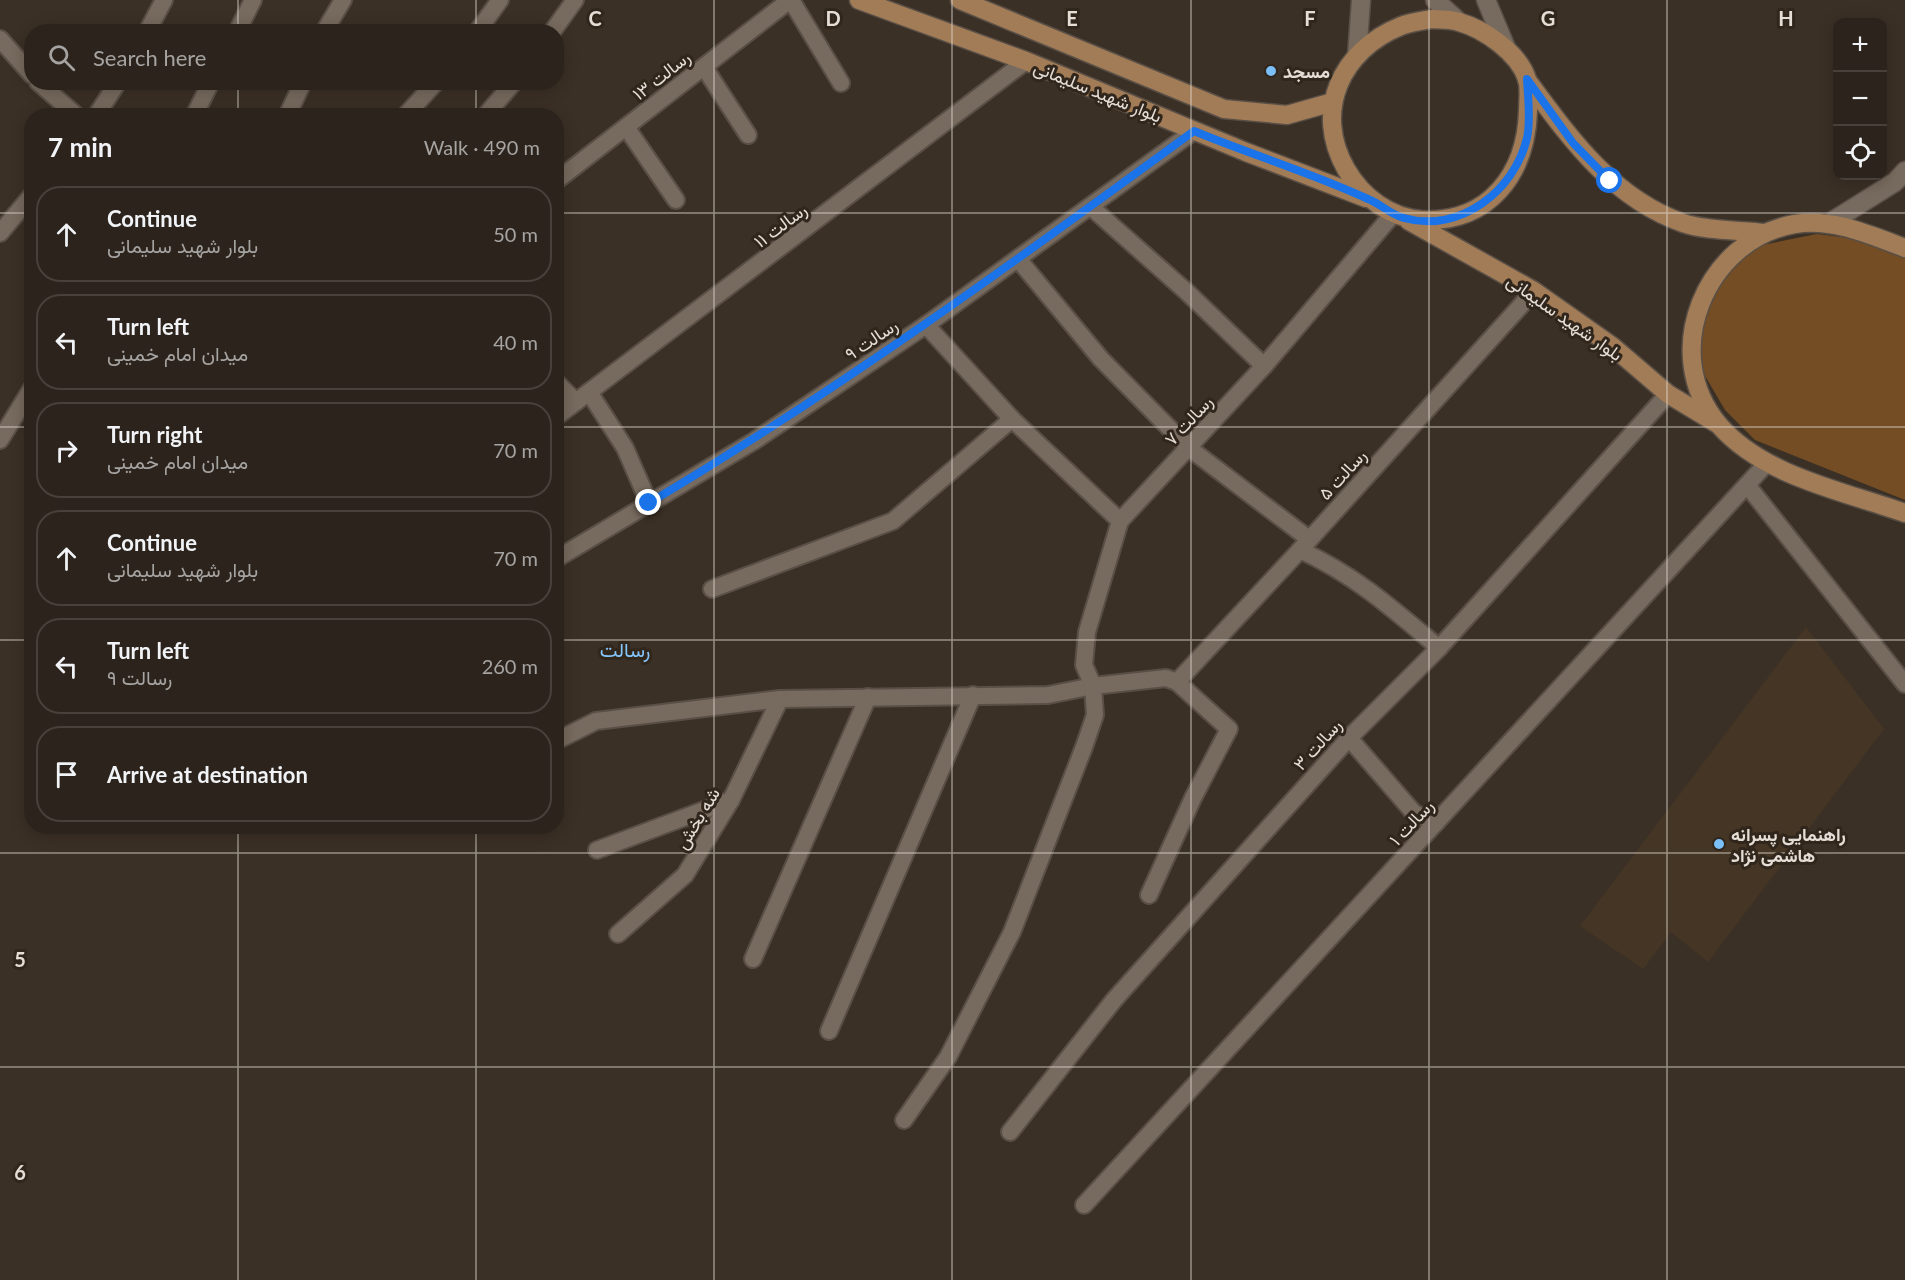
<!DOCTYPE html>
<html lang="en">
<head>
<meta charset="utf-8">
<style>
  :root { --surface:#2c241c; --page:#383029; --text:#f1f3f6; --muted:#a6a4a3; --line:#48413b }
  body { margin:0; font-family:Lato,Vazirmatn,sans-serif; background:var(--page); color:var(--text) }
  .controls { position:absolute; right:18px; top:18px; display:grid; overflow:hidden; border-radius:12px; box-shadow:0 3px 15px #0003 }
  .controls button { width:54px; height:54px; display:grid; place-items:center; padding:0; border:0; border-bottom:2px solid var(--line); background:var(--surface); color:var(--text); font:30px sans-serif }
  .stop { position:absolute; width:18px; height:18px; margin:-14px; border:4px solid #1a73e8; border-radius:50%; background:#fff }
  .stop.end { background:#1a73e8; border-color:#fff; box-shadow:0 2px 6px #0008 }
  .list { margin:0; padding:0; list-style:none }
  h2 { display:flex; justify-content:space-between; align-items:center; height:78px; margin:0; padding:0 24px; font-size:26px }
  h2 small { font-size:20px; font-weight:400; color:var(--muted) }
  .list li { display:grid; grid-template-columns:39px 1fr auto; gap:18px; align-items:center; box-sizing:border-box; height:96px; margin:0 12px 12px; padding:0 12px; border:2px solid var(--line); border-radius:24px }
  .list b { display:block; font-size:22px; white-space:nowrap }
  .list p { margin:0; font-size:20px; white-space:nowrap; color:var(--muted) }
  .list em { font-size:20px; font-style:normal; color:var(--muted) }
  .icon { flex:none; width:33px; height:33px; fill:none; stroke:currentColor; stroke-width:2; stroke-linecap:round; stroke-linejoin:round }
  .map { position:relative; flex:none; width:1905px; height:1280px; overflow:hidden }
  .search { position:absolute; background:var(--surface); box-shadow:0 3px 15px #0003; left:24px; top:24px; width:540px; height:66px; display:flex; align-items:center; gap:15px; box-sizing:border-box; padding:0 21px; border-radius:24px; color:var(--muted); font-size:22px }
  .panel { position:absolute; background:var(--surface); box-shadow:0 3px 15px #0003; left:24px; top:108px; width:540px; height:726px; border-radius:24px }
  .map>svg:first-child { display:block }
  .built { fill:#453525 }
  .green { fill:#744d24 }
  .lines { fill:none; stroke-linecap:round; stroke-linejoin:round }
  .street-casing { stroke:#594f46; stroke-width:20 }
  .secondary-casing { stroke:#594f46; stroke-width:21 }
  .primary-casing { stroke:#594f46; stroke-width:21 }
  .street { stroke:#776a5e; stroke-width:16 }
  .secondary { stroke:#776a5e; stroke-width:18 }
  .primary { stroke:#a27c56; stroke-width:18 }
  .route { stroke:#1a73e8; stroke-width:8 }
  .grid { fill:none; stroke:#e5ded7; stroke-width:1.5; stroke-opacity:0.55 }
  .poi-dot { fill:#7abff8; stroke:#31261c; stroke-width:2 }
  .labels { text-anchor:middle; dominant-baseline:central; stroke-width:6; stroke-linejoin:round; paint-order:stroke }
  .poi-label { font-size:18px; font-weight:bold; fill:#e5ded7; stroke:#31261c; text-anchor:start }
  .street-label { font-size:18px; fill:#e5ded7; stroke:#31261c }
  .neighbourhood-label { font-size:20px; fill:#86c5fb; stroke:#31261c }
  .grid-label { font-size:20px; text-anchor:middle; font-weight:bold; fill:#e5ded7; stroke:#31261c; stroke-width:6; stroke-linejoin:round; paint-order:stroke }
</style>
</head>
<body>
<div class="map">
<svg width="1905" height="1280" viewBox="0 0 1905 1280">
  <rect width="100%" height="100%" fill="#3b3026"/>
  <!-- built -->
  <polygon class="built" points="1806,627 1884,729 1708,962 1671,932 1643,969 1580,926"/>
  <!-- green -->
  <polygon class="green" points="1817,234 1857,239 1905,256 1905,500 1755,440 1725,410 1704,374 1698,339 1708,299 1745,255 1762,245"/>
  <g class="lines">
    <defs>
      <g id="street">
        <polyline points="791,0 841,83"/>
        <polyline points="147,32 164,0"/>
        <polyline points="237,32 253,0"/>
        <polyline points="324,32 343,0"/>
        <polyline points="477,32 500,0"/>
        <polyline points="552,32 575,0"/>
        <polyline points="0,39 32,75"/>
        <polyline points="704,67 748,135"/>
        <polyline points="38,82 77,116"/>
        <polyline points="96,116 118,82"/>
        <polyline points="194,116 211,82"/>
        <polyline points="287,116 303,82"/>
        <polyline points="405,116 436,82"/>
        <polyline points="485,116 514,82"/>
        <polyline points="626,127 676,200"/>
        <polyline points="556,181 790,0"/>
        <polyline points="1091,207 1188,293 1264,366"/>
        <polyline points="0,233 32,195"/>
        <polyline points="1018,259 1101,359 1189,448 1309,539"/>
        <polyline points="926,325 1012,419 1120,521"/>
        <polyline points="556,382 576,402"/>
        <polyline points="589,392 625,448 649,503"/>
        <polyline points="556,417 1026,61"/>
        <polyline points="0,440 32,388"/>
        <polyline points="1747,485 1905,684"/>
        <path d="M1300 550C1355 575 1393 609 1439 648"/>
        <polyline points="556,559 754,441 926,325 1194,131"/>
        <polyline points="712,589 893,521 1012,419"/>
        <polyline points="1177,682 1300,550 1534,291"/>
        <polyline points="1349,738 1414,813 1436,823"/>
        <polyline points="556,741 596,721 780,699 1048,695 1093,686 1166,678 1177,682 1229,729 1193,798 1149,895"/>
        <polyline points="597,850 731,800"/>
        <polyline points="618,934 685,875 731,800 780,699"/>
        <polyline points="753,959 868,697"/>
        <polyline points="829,1031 973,695"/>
        <polyline points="904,1120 948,1057 1012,932 1084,747 1095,715 1093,686 1084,665 1087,632 1120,521 1264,366 1393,214"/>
        <polyline points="1010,1132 1114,1000 1349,738 1439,648 1668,394"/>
        <polyline points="1084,1205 1766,464"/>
      </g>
      <g id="secondary">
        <polyline points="1435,0 1458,21"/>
        <polyline points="1486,0 1507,50"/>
        <polyline points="1357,56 1361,0"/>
        <polyline points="1828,224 1895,182 1905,171"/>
      </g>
      <g id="primary">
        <polyline points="859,0 1026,61 1246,152 1366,198"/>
        <polyline points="960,0 1224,109 1287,115 1333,102"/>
        <path d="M1432 19C1441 20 1451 19 1459 22 1484 29 1519 53 1527 79 1530 88 1528 101 1528 111 1526 174 1489 223 1422 220 1390 218 1362 197 1346 169 1313 111 1341 50 1401 26 1411 22 1422 21 1432 19Z"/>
        <path d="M1527 80C1570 138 1612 198 1683 223 1705 231 1741 230 1765 233"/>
        <polyline points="1409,221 1534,291 1612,346 1668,394 1716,423"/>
        <path d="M1905 248C1870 235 1833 218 1795 224 1706 239 1658 353 1719 425 1763 476 1843 491 1905 513"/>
      </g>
    </defs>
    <!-- street casing -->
    <use href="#street" class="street-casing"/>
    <!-- secondary casing -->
    <use href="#secondary" class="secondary-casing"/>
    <!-- primary casing -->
    <use href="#primary" class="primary-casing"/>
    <!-- street -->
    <use href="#street" class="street"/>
    <!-- secondary -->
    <use href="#secondary" class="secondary"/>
    <!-- primary -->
    <use href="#primary" class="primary"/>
  </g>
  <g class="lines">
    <!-- route -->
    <path class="route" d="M649 503C839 390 1016 261 1194 131 1252 155 1312 173 1368 199 1381 204 1391 215 1404 218 1460 234 1515 190 1527 138 1531 120 1528 97 1527 79L1573 143 1610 181"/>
  </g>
  <!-- grid -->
  <path class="grid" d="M238 0V32M476 0V32M714 0V1280M952 0V1280M1191 0V1280M1429 0V1280M1667 0V1280M238 82V116M476 82V116M0 213H32M556 213H1905M0 427H32M556 427H1905M0 640H32M556 640H1905M238 826V1280M476 826V1280M0 853H1905M0 1067H1905"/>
  <!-- markers -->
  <g class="poi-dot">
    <circle cx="1271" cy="71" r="6"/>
    <circle cx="1719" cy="844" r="6"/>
  </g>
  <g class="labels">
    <!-- poi labels -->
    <g class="poi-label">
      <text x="1283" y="71">مسجد</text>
      <text x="1731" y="834">راهنمایی پسرانه<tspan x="1731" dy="21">هاشمی نژاد</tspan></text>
    </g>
    <!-- street labels -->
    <g class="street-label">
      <text transform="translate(661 75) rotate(-38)">رسالت ۱۳</text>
      <text transform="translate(1098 91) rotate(22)">بلوار شهید سلیمانی</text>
      <text transform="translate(780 225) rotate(-37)">رسالت ۱۱</text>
      <text transform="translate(1565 317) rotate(35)">بلوار شهید سلیمانی</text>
      <text transform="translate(871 339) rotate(-34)">رسالت ۹</text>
      <text transform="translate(1188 420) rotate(-47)">رسالت ۷</text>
      <text transform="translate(1342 474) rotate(-48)">رسالت ۵</text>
      <text transform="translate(1317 744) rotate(-48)">رسالت ۳</text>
      <text transform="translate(697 818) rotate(-59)">شه بخش</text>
      <text transform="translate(1411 822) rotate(-47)">رسالت ۱</text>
    </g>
    <!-- neighbourhood labels -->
    <g class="neighbourhood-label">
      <text x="625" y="649">رسالت</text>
    </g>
  </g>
  <g class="grid-label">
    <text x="595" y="26">C</text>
    <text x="833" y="26">D</text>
    <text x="1072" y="26">E</text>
    <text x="1310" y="26">F</text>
    <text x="1548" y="26">G</text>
    <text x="1786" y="26">H</text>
    <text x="20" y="967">5</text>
    <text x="20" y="1180">6</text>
  </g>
</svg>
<div class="controls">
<button>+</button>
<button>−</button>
<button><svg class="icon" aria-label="locate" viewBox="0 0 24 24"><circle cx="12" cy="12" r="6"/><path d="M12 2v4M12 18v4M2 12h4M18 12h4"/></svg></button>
</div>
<div class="stop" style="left:1610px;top:181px"></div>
<div class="stop end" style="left:649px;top:503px"></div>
<div class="search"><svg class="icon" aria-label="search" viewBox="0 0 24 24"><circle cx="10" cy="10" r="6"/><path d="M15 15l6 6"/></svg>Search here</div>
<section class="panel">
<h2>7 min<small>Walk · 490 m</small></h2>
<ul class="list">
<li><svg class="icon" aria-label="ahead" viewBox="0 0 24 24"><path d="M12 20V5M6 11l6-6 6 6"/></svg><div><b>Continue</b><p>بلوار شهید سلیمانی</p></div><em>50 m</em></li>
<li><svg class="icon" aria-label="left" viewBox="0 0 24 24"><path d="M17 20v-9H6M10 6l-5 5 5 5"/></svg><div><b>Turn left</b><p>میدان امام خمینی</p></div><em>40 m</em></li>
<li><svg class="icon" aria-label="right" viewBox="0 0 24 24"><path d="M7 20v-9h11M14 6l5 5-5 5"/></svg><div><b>Turn right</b><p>میدان امام خمینی</p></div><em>70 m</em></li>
<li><svg class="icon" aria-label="ahead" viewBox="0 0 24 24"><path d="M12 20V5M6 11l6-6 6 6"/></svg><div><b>Continue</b><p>بلوار شهید سلیمانی</p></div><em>70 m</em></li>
<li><svg class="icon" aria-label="left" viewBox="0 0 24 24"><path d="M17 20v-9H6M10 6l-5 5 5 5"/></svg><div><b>Turn left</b><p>رسالت ۹</p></div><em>260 m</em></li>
<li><svg class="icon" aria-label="arrive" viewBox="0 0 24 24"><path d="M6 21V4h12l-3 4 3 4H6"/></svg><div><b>Arrive at destination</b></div></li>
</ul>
</section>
</div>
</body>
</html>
